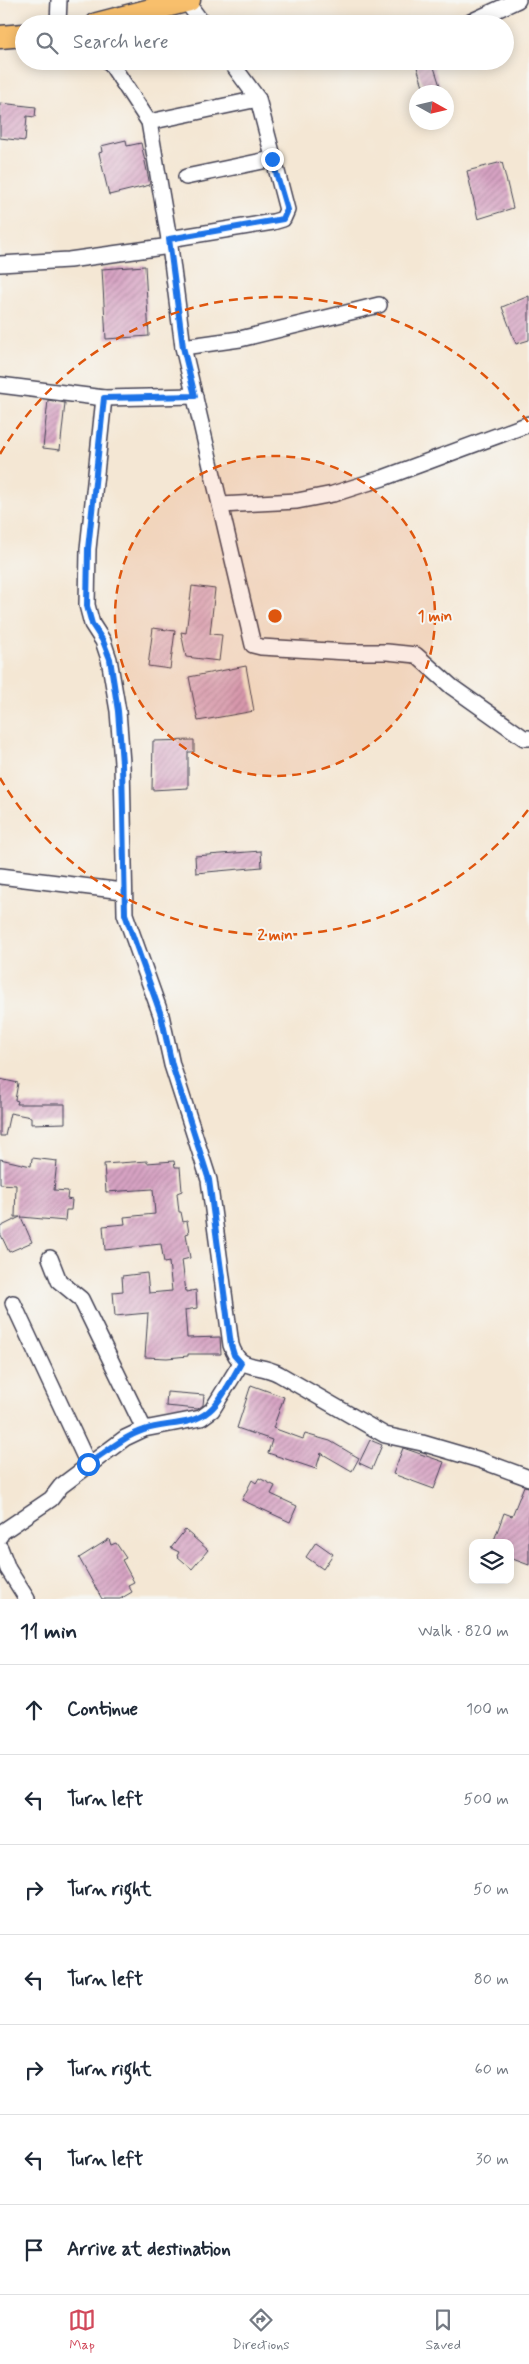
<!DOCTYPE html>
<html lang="en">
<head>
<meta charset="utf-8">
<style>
  :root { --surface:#fff; --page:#f6f6f7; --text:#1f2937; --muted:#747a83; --line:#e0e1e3; --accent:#d1495b }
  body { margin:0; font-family:Mynerve,sans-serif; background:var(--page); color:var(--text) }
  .controls { position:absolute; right:15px; bottom:15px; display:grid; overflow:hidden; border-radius:10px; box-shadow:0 2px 12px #0003 }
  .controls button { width:45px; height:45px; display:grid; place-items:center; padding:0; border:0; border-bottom:1px solid var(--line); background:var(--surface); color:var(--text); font:25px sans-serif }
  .compass { position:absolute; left:409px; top:85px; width:45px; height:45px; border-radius:50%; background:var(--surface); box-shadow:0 2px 12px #0003; rotate:98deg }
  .stop { position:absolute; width:15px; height:15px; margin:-11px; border:4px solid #1a73e8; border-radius:50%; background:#fff }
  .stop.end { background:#1a73e8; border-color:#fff; box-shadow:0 1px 5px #0008 }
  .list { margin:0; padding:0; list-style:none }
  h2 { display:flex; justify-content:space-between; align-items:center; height:65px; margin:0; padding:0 20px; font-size:21px }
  h2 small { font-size:16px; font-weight:400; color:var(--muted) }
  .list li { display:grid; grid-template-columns:32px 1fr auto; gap:15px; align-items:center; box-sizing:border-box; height:90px; padding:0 20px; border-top:1px solid var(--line) }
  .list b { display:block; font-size:19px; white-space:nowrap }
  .list em { font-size:16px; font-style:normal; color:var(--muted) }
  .icon { flex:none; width:28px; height:28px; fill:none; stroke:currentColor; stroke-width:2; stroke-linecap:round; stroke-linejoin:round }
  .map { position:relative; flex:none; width:529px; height:1599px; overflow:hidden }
  .search { position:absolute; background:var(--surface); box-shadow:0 2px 12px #0003; left:15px; right:15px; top:15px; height:55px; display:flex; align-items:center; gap:12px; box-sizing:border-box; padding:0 18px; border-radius:28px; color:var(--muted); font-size:19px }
  .sheet { height:695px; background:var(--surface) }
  nav { display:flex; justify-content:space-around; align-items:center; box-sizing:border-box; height:70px; border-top:1px solid var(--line); background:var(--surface); font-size:14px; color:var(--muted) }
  nav a { display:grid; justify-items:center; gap:2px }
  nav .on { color:var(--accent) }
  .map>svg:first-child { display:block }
  .building { fill:url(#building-hatch) }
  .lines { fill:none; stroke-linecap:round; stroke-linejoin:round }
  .minor-casing { stroke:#424052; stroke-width:18 }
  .highway-casing { stroke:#424052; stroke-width:25 }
  .minor { stroke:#fff; stroke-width:15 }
  .highway { stroke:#f8bf6c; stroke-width:22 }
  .route { stroke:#1a73e8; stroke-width:6 }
  .ring { fill:none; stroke:#de560e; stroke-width:2.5; stroke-dasharray:9 6 }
  .centre { fill:#de560e; stroke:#f6f6f2; stroke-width:2.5 }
  .ring-label { font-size:15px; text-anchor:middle; font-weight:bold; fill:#de560e; stroke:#f6f6f2; stroke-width:4; stroke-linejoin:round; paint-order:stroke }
</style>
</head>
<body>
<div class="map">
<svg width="529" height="1599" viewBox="0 0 529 1599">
  <defs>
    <pattern id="building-hatch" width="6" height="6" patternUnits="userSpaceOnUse" patternTransform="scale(1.25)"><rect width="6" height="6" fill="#d7a3c3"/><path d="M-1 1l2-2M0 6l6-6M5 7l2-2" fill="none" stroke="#ae84a0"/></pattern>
  </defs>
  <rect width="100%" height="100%" fill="#f6f6f2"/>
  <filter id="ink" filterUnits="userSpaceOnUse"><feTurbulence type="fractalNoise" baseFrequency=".02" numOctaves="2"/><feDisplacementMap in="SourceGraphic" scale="10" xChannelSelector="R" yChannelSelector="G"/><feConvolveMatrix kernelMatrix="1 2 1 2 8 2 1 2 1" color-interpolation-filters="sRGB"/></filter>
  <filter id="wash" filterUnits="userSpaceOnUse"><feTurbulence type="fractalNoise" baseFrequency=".0096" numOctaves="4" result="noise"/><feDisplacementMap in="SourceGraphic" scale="20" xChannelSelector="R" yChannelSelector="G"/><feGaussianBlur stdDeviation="1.12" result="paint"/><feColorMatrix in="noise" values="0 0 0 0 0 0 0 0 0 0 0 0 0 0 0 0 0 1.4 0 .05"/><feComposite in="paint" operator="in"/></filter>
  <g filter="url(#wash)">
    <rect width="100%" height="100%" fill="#f4e7d4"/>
    <g id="blocks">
      <!-- building -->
      <g class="building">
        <polygon points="415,61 432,61 442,92 425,92"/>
        <polygon points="0,103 36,107 35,117 27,116 25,141 0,138"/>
        <polygon points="126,140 127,146 141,143 150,185 109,195 99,153 102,152 101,146"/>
        <polygon points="502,162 513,208 478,219 467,171"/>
        <polygon points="145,266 149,336 106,339 102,269"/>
        <polygon points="529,296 529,340 516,344 502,307"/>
        <polygon points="48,400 65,403 60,450 43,448"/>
        <polygon points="192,586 215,589 210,634 222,635 219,661 186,657 181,632 186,633"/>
        <polygon points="153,628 175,631 170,669 148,666"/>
        <polygon points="246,666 254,711 198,721 189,677"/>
        <polygon points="194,740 194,752 188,752 188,788 152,790 153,741"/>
        <polygon points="261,851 262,867 196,873 195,856"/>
        <polygon points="0,1079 18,1083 15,1100 18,1101 17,1104 65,1104 65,1123 31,1124 31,1117 10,1113 5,1136 0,1136"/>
        <polygon points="32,1158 57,1161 54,1190 68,1191 67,1199 72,1200 71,1210 66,1210 65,1221 21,1217 32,1242 9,1252 0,1233 0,1227 20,1217 15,1217 16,1185 0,1184 0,1159 31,1166"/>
        <polygon points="147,1161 147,1163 174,1161 175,1167 180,1167 182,1191 177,1193 179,1212 181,1212 183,1222 187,1221 189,1233 186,1234 190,1258 182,1260 186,1292 196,1290 197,1308 185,1310 187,1338 220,1337 221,1354 188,1354 188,1356 167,1358 145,1357 148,1313 115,1316 113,1292 123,1291 122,1276 147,1273 149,1293 172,1291 169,1262 164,1263 161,1244 105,1250 103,1226 125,1224 124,1217 155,1214 153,1189 106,1192 104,1164"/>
        <polygon points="251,1385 284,1397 273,1428 303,1439 305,1434 330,1441 359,1458 352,1471 321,1453 316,1469 268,1453 272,1440 237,1428"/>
        <polygon points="167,1392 204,1395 203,1405 198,1409 166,1406"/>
        <polygon points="370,1440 382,1445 372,1469 359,1463"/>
        <polygon points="403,1448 444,1462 434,1489 393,1474"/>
        <polygon points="259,1478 275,1486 271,1494 297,1506 290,1522 242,1500 252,1480 256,1483"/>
        <polygon points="524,1486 529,1487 529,1565 510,1558 510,1543 493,1543 504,1513 512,1516"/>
        <polygon points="185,1530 208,1550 192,1569 177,1556 179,1552 171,1548"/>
        <polygon points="109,1539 111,1545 116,1543 126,1558 122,1560 134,1582 128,1585 132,1592 120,1599 102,1599 79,1558"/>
        <polygon points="316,1542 333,1554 323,1569 306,1557"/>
      </g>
    </g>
  </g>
  <g filter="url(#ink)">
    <use href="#blocks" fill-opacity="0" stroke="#424052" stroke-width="1"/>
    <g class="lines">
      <defs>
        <g id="minor">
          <polyline points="186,1 203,24"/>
          <polyline points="58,24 59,0"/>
          <polyline points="466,24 518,0"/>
          <polyline points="109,61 149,122 169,239 183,347 253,645 261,647 347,652 387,652 416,655 452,687 524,738 529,738"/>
          <polyline points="149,122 258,99"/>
          <polyline points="186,177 272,159"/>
          <polyline points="169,239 273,222 283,219 287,210 258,99 230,61"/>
          <polyline points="0,264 69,260 170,246"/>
          <polyline points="183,347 240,339 379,305"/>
          <polyline points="0,385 104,398 195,396"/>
          <path d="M104 398 88 549 87 605 92 624 103 641 109 659 118 711 122 763 125 914 161 1015 172 1065 209 1180 231 1345C240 1373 257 1362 279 1374L385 1435 422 1443 480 1460 529 1478"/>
          <polyline points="221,505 297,501 333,494 383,478 529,424"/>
          <polyline points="0,876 123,891"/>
          <polyline points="50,1258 59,1281 81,1299 144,1429"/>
          <polyline points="13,1303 88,1464"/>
          <polyline points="0,1536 2,1532 51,1499 61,1486 125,1438 144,1429 201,1418 212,1410 241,1363"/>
          <polyline points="0,1548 8,1569 27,1599"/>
        </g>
        <g id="highway">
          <polyline points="97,24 189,0"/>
          <polyline points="0,37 24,35"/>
        </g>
      </defs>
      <!-- minor casing -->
      <use href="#minor" class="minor-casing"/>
      <!-- highway casing -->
      <use href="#highway" class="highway-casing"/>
      <!-- minor -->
      <use href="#minor" class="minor"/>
      <!-- highway -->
      <use href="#highway" class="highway"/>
    </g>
  </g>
  <g class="lines" filter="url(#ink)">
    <!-- route -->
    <path class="route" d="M88 1464C106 1452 123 1437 144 1430 165 1422 190 1427 209 1411 221 1402 233 1377 241 1363L234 1355 231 1345 209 1180 172 1065 161 1015 125 914 122 763 118 711 110 659 103 641 92 624 87 606 88 549 104 398 195 396 183 347 169 239 283 219 287 210 272 159"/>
  </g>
  <!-- distance rings -->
  <circle cx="275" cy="616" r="160" fill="#de560e" fill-opacity=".12"/>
  <g class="ring">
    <circle cx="275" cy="616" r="160"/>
    <path d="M528 810A319 319 0 0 1 0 778M0 454A319 319 0 0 1 528 422"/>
  </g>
  <circle cx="275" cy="616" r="8" class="centre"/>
  <g class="ring-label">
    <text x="435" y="621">1 min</text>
    <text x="275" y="940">2 min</text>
  </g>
</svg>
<div class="controls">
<button><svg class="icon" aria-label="layers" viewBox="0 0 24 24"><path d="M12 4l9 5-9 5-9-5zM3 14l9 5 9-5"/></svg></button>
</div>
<svg class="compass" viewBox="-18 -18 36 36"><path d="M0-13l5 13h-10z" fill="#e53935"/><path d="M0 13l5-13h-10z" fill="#747a83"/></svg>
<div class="stop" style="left:88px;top:1464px"></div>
<div class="stop end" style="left:272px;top:159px"></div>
<div class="search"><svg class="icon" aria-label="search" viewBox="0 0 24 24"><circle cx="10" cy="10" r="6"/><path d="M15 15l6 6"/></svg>Search here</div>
</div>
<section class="sheet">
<h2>11 min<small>Walk · 820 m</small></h2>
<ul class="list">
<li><svg class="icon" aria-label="ahead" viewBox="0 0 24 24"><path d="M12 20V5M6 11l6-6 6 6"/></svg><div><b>Continue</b></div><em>100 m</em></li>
<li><svg class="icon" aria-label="left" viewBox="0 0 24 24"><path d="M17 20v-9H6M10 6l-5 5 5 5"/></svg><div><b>Turn left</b></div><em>500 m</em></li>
<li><svg class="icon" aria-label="right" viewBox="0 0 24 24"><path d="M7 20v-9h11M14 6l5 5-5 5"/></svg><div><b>Turn right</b></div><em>50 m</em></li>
<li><svg class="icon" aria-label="left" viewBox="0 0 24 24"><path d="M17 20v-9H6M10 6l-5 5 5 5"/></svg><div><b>Turn left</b></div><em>80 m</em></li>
<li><svg class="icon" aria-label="right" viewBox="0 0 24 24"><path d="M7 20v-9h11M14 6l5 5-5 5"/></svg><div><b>Turn right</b></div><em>60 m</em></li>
<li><svg class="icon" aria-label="left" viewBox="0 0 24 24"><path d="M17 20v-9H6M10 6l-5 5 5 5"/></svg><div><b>Turn left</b></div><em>30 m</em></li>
<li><svg class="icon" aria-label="arrive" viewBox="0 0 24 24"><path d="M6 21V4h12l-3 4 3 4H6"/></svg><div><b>Arrive at destination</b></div></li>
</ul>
</section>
<nav>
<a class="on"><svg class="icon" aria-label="map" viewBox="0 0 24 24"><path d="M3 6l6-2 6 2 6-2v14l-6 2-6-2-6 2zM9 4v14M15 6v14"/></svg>Map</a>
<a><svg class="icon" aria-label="directions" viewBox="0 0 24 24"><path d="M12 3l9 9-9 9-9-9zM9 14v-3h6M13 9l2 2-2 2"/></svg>Directions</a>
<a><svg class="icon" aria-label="saved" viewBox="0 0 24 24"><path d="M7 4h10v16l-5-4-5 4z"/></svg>Saved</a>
</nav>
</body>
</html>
